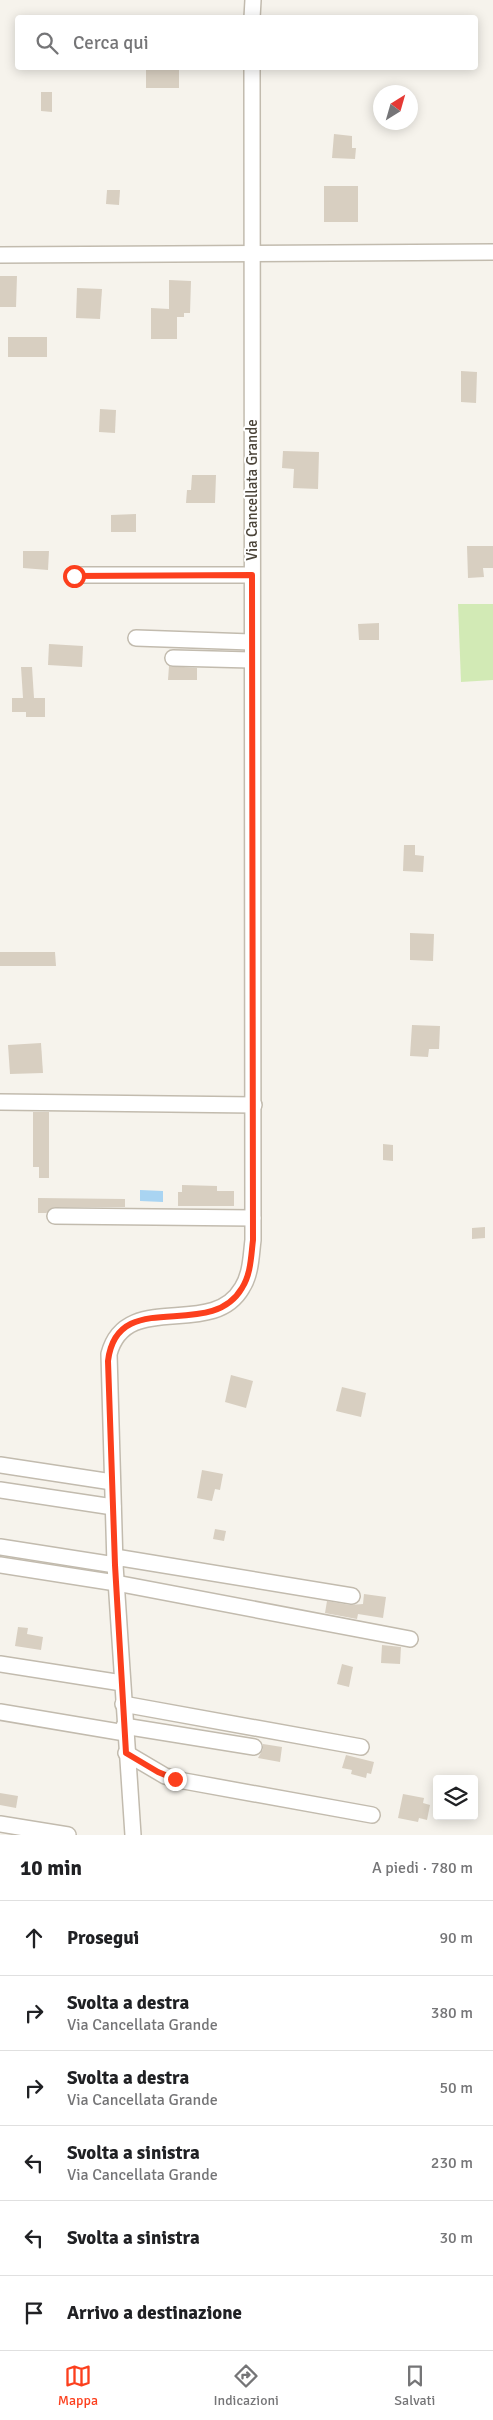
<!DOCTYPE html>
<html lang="it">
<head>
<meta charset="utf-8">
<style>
  :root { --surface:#fff; --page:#f2f2f2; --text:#202124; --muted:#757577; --line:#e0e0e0; --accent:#fc3f1d }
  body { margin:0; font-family:Signika,sans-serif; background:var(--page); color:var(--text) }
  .controls { position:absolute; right:15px; bottom:15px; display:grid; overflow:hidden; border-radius:5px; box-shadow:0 2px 12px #0003 }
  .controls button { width:45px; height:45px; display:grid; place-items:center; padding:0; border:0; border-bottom:1px solid var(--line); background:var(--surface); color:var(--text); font:25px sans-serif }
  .compass { position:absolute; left:373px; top:85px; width:45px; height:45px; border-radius:50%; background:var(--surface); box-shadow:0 2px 12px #0003; rotate:37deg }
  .stop { position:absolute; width:15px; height:15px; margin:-11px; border:4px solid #fc3f1d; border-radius:50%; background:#fff }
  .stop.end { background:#fc3f1d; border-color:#fff; box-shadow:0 1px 5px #0008 }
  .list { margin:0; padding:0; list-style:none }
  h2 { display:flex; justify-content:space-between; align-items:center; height:65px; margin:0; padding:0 20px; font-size:21px }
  h2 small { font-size:16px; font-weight:400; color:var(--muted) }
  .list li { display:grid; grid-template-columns:32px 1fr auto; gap:15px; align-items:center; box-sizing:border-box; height:75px; padding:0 20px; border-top:1px solid var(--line) }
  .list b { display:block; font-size:19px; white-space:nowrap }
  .list p { margin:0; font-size:16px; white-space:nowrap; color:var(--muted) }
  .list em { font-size:16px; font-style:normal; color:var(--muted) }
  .icon { flex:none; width:28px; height:28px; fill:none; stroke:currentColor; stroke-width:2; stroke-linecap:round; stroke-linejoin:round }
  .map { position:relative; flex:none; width:493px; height:1835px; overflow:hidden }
  .search { position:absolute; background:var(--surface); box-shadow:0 2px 12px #0003; left:15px; right:15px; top:15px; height:55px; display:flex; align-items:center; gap:12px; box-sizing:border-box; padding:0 18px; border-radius:5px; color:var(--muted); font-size:19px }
  .sheet { height:515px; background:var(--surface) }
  nav { display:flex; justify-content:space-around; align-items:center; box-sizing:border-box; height:70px; border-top:1px solid var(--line); background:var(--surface); font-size:14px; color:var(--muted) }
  nav a { display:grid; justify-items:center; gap:2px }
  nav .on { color:var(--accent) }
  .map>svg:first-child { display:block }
  .green { fill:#d2eab5 }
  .water { fill:#a9d4f2 }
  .building { fill:#d8cfc1 }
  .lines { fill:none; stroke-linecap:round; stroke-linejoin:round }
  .minor-casing { stroke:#c2bbae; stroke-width:18 }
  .minor { stroke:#fff; stroke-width:15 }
  .route { stroke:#fc3f1d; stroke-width:6 }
  .labels { text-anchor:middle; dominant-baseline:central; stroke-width:4; stroke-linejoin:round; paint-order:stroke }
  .street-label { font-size:15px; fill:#4b4439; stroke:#fff }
</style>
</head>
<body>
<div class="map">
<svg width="493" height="1835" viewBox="0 0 493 1835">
  <rect width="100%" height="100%" fill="#f6f3ec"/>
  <!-- green -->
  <polygon class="green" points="458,604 493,604 493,680 461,682"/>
  <!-- water -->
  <polygon class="water" points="140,1190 163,1191 163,1202 140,1201"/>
  <!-- building -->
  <g class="building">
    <rect x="146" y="68" width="33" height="20"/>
    <polygon points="41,92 52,92 52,112 41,111"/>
    <polygon points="334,134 352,136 352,148 356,148 355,159 332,158"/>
    <rect x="324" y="186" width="34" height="36"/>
    <polygon points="107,190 120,190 119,205 106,204"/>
    <polygon points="0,276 17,276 16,307 0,307"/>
    <polygon points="169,280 191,281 190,313 184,313 184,317 177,317 177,339 151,339 151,308 169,309"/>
    <polygon points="77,288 102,289 100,319 76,318"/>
    <rect x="8" y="337" width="39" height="20"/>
    <polygon points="461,371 477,372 476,403 461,402"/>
    <polygon points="100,409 116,410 115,433 99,432"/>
    <polygon points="283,451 319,452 318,489 293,488 294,469 282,468"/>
    <polygon points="192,475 216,475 215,503 186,503 187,490 191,490"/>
    <polygon points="136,514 136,532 111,532 111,515"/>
    <polygon points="467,546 493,546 493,568 483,568 484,577 468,578"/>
    <polygon points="23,551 49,551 48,570 23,568"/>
    <polygon points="379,623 379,640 359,640 358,624"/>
    <polygon points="49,644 83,646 82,667 48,665"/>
    <polygon points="169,666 197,668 197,680 168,680"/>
    <polygon points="21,667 32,667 34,698 45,698 45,717 26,717 26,712 12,712 12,698 23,698"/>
    <polygon points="404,845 415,845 415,855 424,856 423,872 403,871"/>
    <polygon points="410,933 434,934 433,961 410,960"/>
    <polygon points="0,952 55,952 56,966 0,966"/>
    <polygon points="412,1025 440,1026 439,1049 429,1049 428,1057 410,1056"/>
    <polygon points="41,1043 43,1073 10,1074 8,1045"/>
    <polygon points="33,1112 49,1112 49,1178 39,1178 39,1167 33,1167"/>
    <polygon points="383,1144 393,1145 393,1161 383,1160"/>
    <polygon points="182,1185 217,1186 217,1191 234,1191 234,1206 178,1206 178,1192 182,1192"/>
    <polygon points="38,1198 125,1199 125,1207 55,1207 46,1213 38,1213"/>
    <polygon points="485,1227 485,1238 472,1239 472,1228"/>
    <polygon points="231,1375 253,1381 246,1408 225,1402"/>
    <polygon points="342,1387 366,1393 361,1417 336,1411"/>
    <polygon points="202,1470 223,1474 220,1490 215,1489 212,1501 197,1498"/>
    <polygon points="215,1529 226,1531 224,1541 213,1539"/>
    <polygon points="364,1594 386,1597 383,1618 358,1614 357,1619 325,1613 327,1601 350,1605 363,1604"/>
    <polygon points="18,1627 28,1628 27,1634 43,1637 41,1650 15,1646"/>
    <polygon points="382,1645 401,1647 400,1664 381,1663"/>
    <polygon points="342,1664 353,1667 349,1687 337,1684"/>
    <polygon points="263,1744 282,1747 280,1762 258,1758 263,1749"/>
    <polygon points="346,1755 374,1762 371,1774 367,1773 366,1778 351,1774 352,1770 342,1768"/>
    <polygon points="0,1793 18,1796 16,1808 0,1805"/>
    <polygon points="403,1794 424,1798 423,1803 430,1805 427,1820 419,1818 418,1822 398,1818"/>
  </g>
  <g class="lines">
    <defs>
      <g id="minor">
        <polyline points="252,18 253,0"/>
        <polyline points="0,255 493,252"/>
        <polyline points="74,575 252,575"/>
        <polyline points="136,638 251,642"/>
        <polyline points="173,658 251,660"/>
        <polyline points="0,1102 254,1105"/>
        <polyline points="55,1216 253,1218"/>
        <polyline points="0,1465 112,1482"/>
        <polyline points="0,1490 113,1507"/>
        <polyline points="0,1547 115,1565"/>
        <polyline points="115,1557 352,1596"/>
        <polyline points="0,1565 116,1583 410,1639"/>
        <polyline points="0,1664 122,1683"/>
        <polyline points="123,1704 361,1747"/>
        <polyline points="0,1712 125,1733"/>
        <polyline points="124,1726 254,1747"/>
        <polyline points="126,1753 165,1776 184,1781 372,1815"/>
        <polyline points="0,1824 68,1835"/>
        <path d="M133 1835 115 1565 109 1354C126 1289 212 1340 242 1288 251 1274 251 1256 253 1240L252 68"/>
      </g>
    </defs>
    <!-- minor casing -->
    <use href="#minor" class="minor-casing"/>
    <!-- minor -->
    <use href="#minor" class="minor"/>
  </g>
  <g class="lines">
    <!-- route -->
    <path class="route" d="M74 576 252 575 253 1240C251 1256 251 1274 242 1288 210 1343 117 1285 108 1361L115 1565 126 1753 158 1772 175 1779"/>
  </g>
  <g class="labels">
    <!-- street labels -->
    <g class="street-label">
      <text transform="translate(252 490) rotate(-90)">Via Cancellata Grande</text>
    </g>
  </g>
</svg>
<div class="controls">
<button><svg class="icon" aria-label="layers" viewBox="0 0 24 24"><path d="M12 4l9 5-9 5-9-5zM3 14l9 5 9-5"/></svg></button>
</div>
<svg class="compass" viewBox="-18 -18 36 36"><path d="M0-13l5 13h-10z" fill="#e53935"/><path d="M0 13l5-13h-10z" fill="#757577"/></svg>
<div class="stop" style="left:74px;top:576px"></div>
<div class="stop end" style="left:175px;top:1779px"></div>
<div class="search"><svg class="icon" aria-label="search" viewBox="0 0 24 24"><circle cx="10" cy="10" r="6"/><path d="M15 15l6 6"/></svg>Cerca qui</div>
</div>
<section class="sheet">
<h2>10 min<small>A piedi · 780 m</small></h2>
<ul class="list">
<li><svg class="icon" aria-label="ahead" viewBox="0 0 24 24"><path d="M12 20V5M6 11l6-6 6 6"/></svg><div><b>Prosegui</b></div><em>90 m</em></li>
<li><svg class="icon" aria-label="right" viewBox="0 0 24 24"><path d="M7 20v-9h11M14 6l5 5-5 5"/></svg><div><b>Svolta a destra</b><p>Via Cancellata Grande</p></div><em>380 m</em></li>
<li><svg class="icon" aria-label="right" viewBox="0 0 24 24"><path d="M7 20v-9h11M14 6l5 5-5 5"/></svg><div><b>Svolta a destra</b><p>Via Cancellata Grande</p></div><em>50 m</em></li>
<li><svg class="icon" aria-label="left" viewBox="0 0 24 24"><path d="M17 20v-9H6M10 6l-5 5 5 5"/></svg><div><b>Svolta a sinistra</b><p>Via Cancellata Grande</p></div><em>230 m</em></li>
<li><svg class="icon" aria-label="left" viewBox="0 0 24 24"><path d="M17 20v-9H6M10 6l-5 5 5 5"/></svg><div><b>Svolta a sinistra</b></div><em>30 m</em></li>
<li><svg class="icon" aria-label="arrive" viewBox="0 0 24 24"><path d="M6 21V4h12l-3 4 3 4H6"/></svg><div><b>Arrivo a destinazione</b></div></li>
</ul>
</section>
<nav>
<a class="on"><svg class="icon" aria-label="map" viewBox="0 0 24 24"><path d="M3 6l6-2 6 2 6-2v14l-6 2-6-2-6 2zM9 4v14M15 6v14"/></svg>Mappa</a>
<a><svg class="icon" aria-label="directions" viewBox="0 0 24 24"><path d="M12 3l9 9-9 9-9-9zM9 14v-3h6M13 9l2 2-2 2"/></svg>Indicazioni</a>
<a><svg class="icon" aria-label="saved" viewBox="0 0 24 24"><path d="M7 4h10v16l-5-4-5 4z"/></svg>Salvati</a>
</nav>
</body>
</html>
